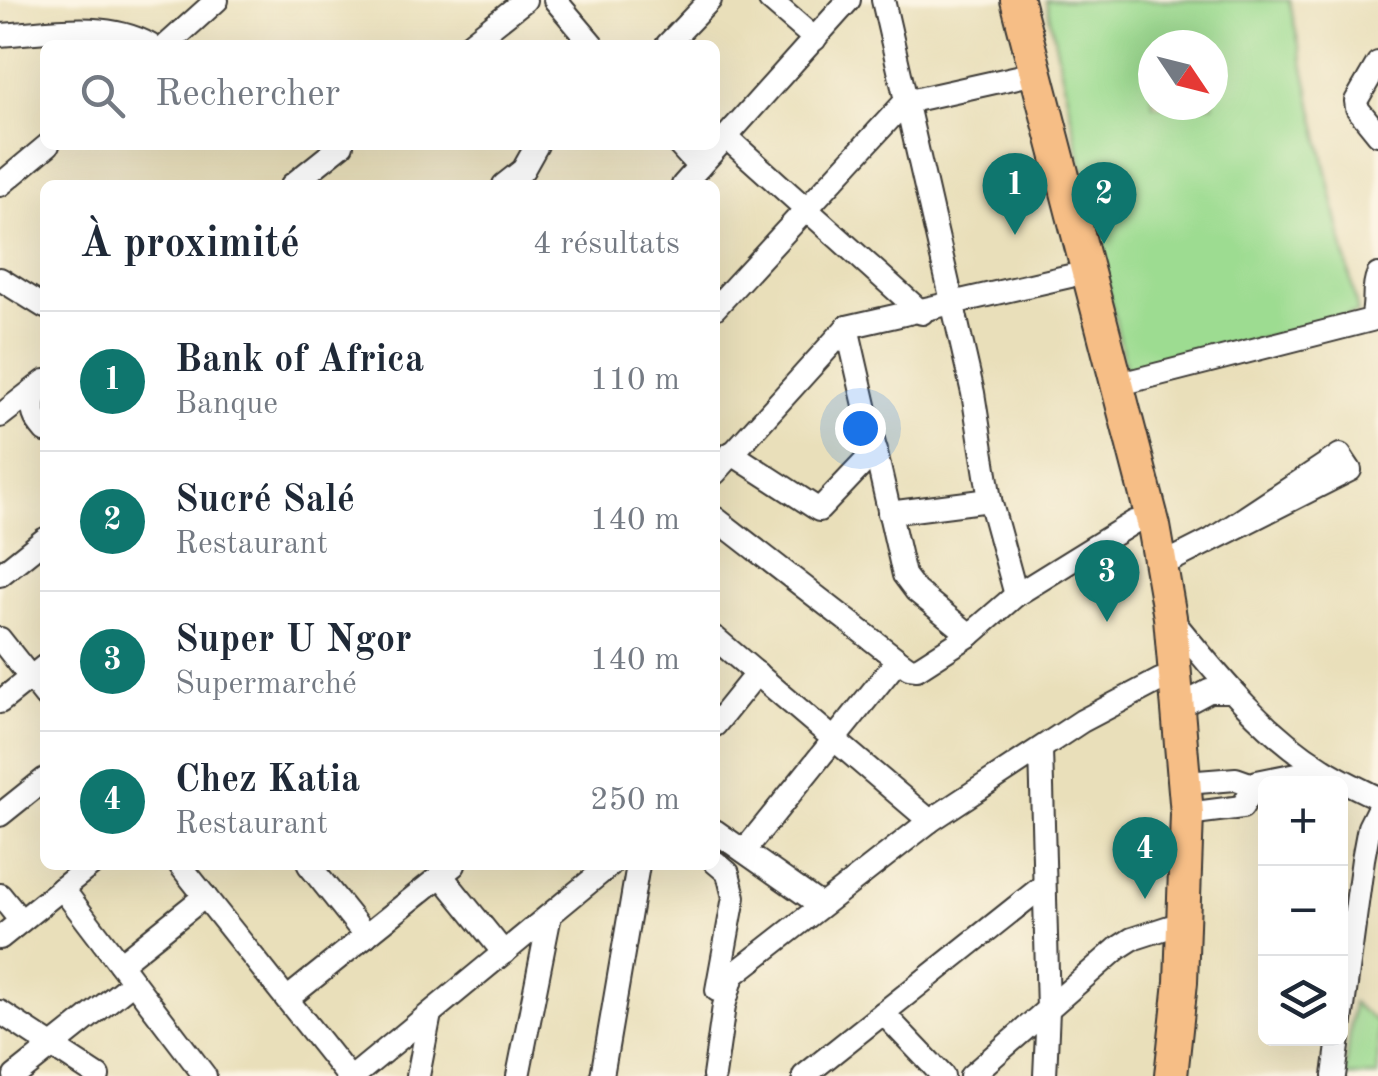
<!DOCTYPE html>
<html lang="fr">
<head>
<meta charset="utf-8">
<style>
  :root { --surface:#fff; --page:#f6f6f7; --text:#1f2937; --muted:#747a83; --line:#e0e1e3; --accent:#0f766e }
  body { margin:0; font-family:"Old Standard TT",serif; background:var(--page); color:var(--text) }
  .controls { position:absolute; right:30px; bottom:30px; display:grid; overflow:hidden; border-radius:15px; box-shadow:0 10px 40px #0002 }
  .controls button { width:90px; height:90px; display:grid; place-items:center; padding:0; border:0; border-bottom:2px solid var(--line); background:var(--surface); color:var(--text); font:50px sans-serif }
  .compass { position:absolute; left:1138px; top:30px; width:90px; height:90px; border-radius:50%; background:var(--surface); box-shadow:0 10px 40px #0002; rotate:125deg }
  .you { position:absolute; left:860px; top:428px; width:35px; height:35px; margin:-25px; border:8px solid #fff; border-radius:50%; background:#1a73e8; box-shadow:0 0 0 15px #1a73e833 }
  .badge { display:grid; place-items:center; width:65px; height:65px; border-radius:50%; background:var(--accent); color:#fff; font-size:32px; font-weight:700 }
  .pin { position:absolute; translate:-50% -82px; filter:drop-shadow(0 2px 5px #0008) }
  .pin::after { content:''; position:absolute; top:52px; width:35px; height:30px; background:inherit; clip-path:polygon(0 0,100% 0,50% 100%) }
  .list { margin:0; padding:0; list-style:none }
  h2 { display:flex; justify-content:space-between; align-items:center; height:130px; margin:0; padding:0 40px; font-size:42px }
  h2 small { font-size:32px; font-weight:400; color:var(--muted) }
  .list li { display:grid; grid-template-columns:65px 1fr auto; gap:30px; align-items:center; box-sizing:border-box; height:140px; padding:0 40px; border-top:2px solid var(--line) }
  .list b { display:block; font-size:38px; white-space:nowrap }
  .list p { margin:0; font-size:32px; white-space:nowrap; color:var(--muted) }
  .list em { font-size:32px; font-style:normal; color:var(--muted) }
  .icon { flex:none; width:55px; height:55px; fill:none; stroke:currentColor; stroke-width:2; stroke-linecap:round; stroke-linejoin:round }
  .map { position:relative; flex:none; width:1378px; height:1076px; overflow:hidden }
  .search { position:absolute; background:var(--surface); box-shadow:0 10px 40px #0002; left:40px; top:40px; width:680px; height:110px; display:flex; align-items:center; gap:25px; box-sizing:border-box; padding:0 35px; border-radius:15px; color:var(--muted); font-size:38px }
  .panel { position:absolute; background:var(--surface); box-shadow:0 10px 40px #0002; left:40px; top:180px; width:680px; height:690px; border-radius:15px }
  .map>svg:first-child { display:block }
  .green { fill:#9ddc91; stroke:#5c7c56; stroke-width:2.5; fill-rule:evenodd }
  .lines { fill:none; stroke-linecap:round; stroke-linejoin:round }
  .minor-casing { stroke:#3b3934; stroke-width:26 }
  .highway-casing { stroke:#3b3934; stroke-width:36 }
  .minor { stroke:#fff; stroke-width:22 }
  .highway { stroke:#f6be86; stroke-width:32 }
</style>
</head>
<body>
<div class="map">
<svg width="1378" height="1076" viewBox="0 0 1378 1076">
  <rect width="100%" height="100%" fill="#fcf5e5"/>
  <filter id="ink" filterUnits="userSpaceOnUse"><feTurbulence type="fractalNoise" baseFrequency=".01" numOctaves="2"/><feDisplacementMap in="SourceGraphic" scale="20" xChannelSelector="R" yChannelSelector="G"/><feConvolveMatrix kernelMatrix="1 2 1 2 8 2 1 2 1" color-interpolation-filters="sRGB"/></filter>
  <filter id="wash" filterUnits="userSpaceOnUse"><feTurbulence type="fractalNoise" baseFrequency=".0048" numOctaves="4" result="noise"/><feDisplacementMap in="SourceGraphic" scale="40" xChannelSelector="R" yChannelSelector="G"/><feGaussianBlur stdDeviation="2.25" result="paint"/><feColorMatrix in="noise" values="0 0 0 0 0 0 0 0 0 0 0 0 0 0 0 0 0 1.4 0 .05"/><feComposite in="paint" operator="in"/></filter>
  <g filter="url(#wash)">
    <rect width="100%" height="100%" fill="#e9dfba"/>
    <!-- green -->
    <g class="green">
      <path d="M1046 0H1289L1358 313 1127 375ZM1153 45H1213V105H1153Z"/>
      <polygon points="1353,1003 1375,1021 1378,1018 1378,1076 1345,1076"/>
    </g>
  </g>
  <g filter="url(#ink)">
    <g class="lines">
      <defs>
        <g id="minor">
          <polyline points="555,0 593,45"/>
          <polyline points="770,0 815,39"/>
          <polyline points="883,0 973,393 990,500 1016,595"/>
          <path d="M0 35C49 32 105 20 150 45"/>
          <polyline points="167,45 217,0"/>
          <polyline points="468,45 525,0"/>
          <polyline points="667,45 710,0"/>
          <polyline points="1378,63 1356,101 1357,108 1378,134"/>
          <polyline points="726,137 922,313"/>
          <polyline points="679,145 699,167"/>
          <polyline points="0,185 48,145"/>
          <polyline points="292,185 342,145"/>
          <polyline points="504,185 523,170 537,145"/>
          <polyline points="683,185 849,0"/>
          <polyline points="0,279 45,307"/>
          <polyline points="715,308 905,102 1022,76"/>
          <polyline points="847,327 904,575 916,591 970,635"/>
          <path d="M1116 385 1371 320C1378 305 1371 290 1378 275"/>
          <path d="M35 396C30 410 35 420 45 431"/>
          <polyline points="0,416 45,381"/>
          <polyline points="731,453 819,510 876,450"/>
          <polyline points="715,473 847,327 1070,276"/>
          <polyline points="889,513 990,500"/>
          <polyline points="715,518 898,660 909,668 917,669 970,635 1016,595 1134,522"/>
          <polyline points="1162,565 1350,470 1340,455 1213,539"/>
          <polyline points="0,575 45,539"/>
          <path d="M1170 617C1215 672 1261 731 1323 769 1340 780 1360 789 1378 798"/>
          <polyline points="715,638 930,821"/>
          <polyline points="0,639 45,696"/>
          <polyline points="0,702 45,666"/>
          <polyline points="1179,707 1209,691 1230,691"/>
          <polyline points="715,725 757,673"/>
          <polyline points="1041,749 1048,1010 1045,1076"/>
          <polyline points="1185,783 1236,779 1253,785"/>
          <polyline points="1187,814 1242,807 1257,782 1322,769"/>
          <polyline points="0,815 45,779"/>
          <polyline points="715,831 819,904"/>
          <polyline points="744,851 898,660"/>
          <polyline points="715,862 728,873 734,897 717,990"/>
          <polyline points="180,865 348,1076"/>
          <polyline points="309,865 366,936"/>
          <polyline points="441,875 504,953"/>
          <polyline points="62,888 205,1076"/>
          <polyline points="0,895 21,921"/>
          <polyline points="0,938 91,865"/>
          <polyline points="120,964 205,896"/>
          <polyline points="287,999 454,865"/>
          <polyline points="0,1012 98,1076"/>
          <polyline points="883,1013 943,1076"/>
          <polyline points="1340,1029 1363,859 1369,827 1378,809"/>
          <polyline points="15,1076 133,982"/>
          <polyline points="354,1076 610,865"/>
          <polyline points="418,1076 430,1014"/>
          <polyline points="518,1076 550,915"/>
          <polyline points="602,1076 638,865"/>
          <polyline points="714,1076 724,1006 733,975 930,821 1082,721 1160,680"/>
          <polyline points="804,1076 1044,885"/>
          <polyline points="971,1076 1118,948 1132,939 1169,927"/>
          <polyline points="1334,1076 1339,1038"/>
        </g>
        <polyline id="highway" points="1017,0 1154,526 1170,617 1187,814 1181,982 1171,1076"/>
      </defs>
      <!-- minor casing -->
      <use href="#minor" class="minor-casing"/>
      <!-- highway casing -->
      <use href="#highway" class="highway-casing"/>
      <!-- minor -->
      <use href="#minor" class="minor"/>
      <!-- highway -->
      <use href="#highway" class="highway"/>
    </g>
  </g>
</svg>
<div class="controls">
<button>+</button>
<button>−</button>
<button><svg class="icon" aria-label="layers" viewBox="0 0 24 24"><path d="M12 4l9 5-9 5-9-5zM3 14l9 5 9-5"/></svg></button>
</div>
<svg class="compass" viewBox="-18 -18 36 36"><path d="M0-13l5 13h-10z" fill="#e53935"/><path d="M0 13l5-13h-10z" fill="#747a83"/></svg>
<div class="you"></div>
<div class="pin badge" style="left:1015px;top:235px">1</div>
<div class="pin badge" style="left:1104px;top:244px">2</div>
<div class="pin badge" style="left:1107px;top:622px">3</div>
<div class="pin badge" style="left:1145px;top:899px">4</div>
<div class="search"><svg class="icon" aria-label="search" viewBox="0 0 24 24"><circle cx="10" cy="10" r="6"/><path d="M15 15l6 6"/></svg>Rechercher</div>
<section class="panel">
<h2>À proximité<small>4 résultats</small></h2>
<ul class="list">
<li><span class="badge">1</span><div><b>Bank of Africa</b><p>Banque</p></div><em>110 m</em></li>
<li><span class="badge">2</span><div><b>Sucré Salé</b><p>Restaurant</p></div><em>140 m</em></li>
<li><span class="badge">3</span><div><b>Super U Ngor</b><p>Supermarché</p></div><em>140 m</em></li>
<li><span class="badge">4</span><div><b>Chez Katia</b><p>Restaurant</p></div><em>250 m</em></li>
</ul>
</section>
</div>
</body>
</html>
